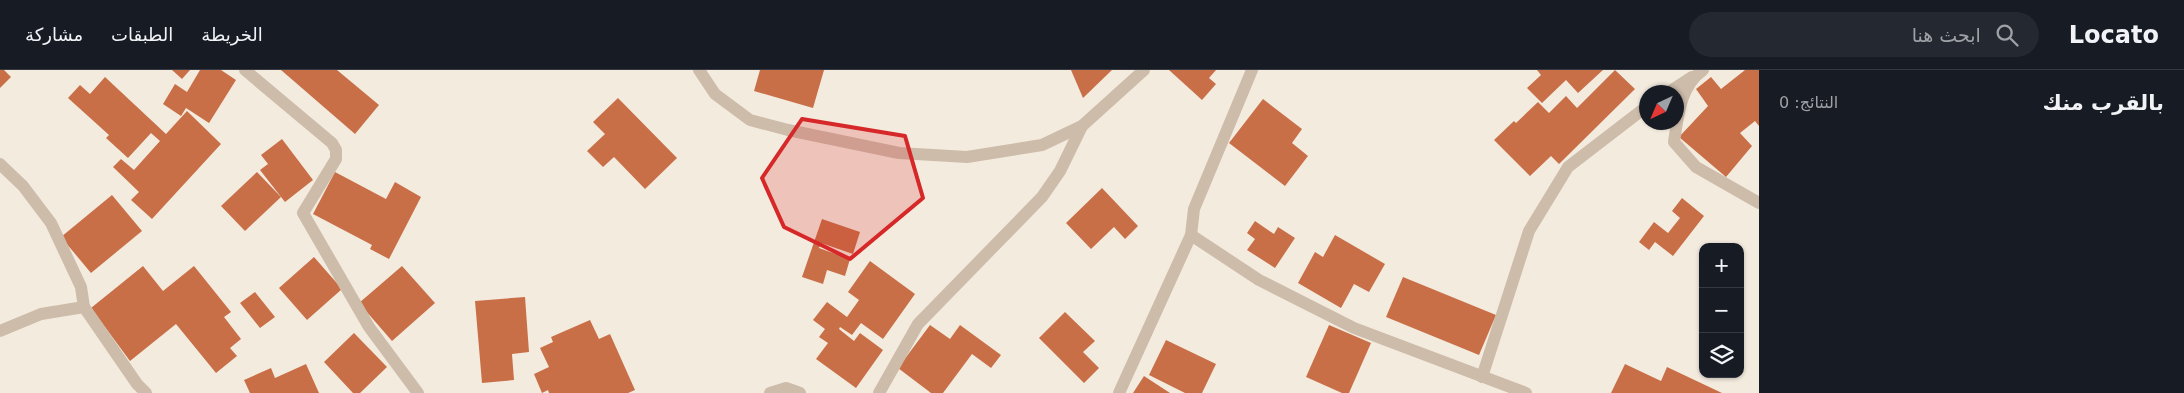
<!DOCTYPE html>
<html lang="ar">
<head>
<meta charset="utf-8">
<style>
  :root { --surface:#171b24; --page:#242831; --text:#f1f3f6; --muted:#9ea1a6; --line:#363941 }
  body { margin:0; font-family:"DejaVu Sans","Noto Sans Arabic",sans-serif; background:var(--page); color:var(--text); direction:rtl }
  .controls { position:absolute; right:15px; bottom:15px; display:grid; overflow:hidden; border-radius:10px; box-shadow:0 1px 4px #0004 }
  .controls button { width:45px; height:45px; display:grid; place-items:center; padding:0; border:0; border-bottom:1px solid var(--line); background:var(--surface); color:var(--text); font:25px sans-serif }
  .compass { position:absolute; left:1639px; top:15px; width:45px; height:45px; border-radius:50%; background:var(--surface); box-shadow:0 1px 4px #0004; rotate:224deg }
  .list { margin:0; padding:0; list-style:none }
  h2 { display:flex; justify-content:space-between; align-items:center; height:65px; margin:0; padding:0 20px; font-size:21px }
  h2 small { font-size:16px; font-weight:400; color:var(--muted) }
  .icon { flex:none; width:28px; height:28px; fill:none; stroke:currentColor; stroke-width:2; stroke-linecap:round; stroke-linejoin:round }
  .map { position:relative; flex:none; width:1759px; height:323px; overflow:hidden; direction:ltr }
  header { display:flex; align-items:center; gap:30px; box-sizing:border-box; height:70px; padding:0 25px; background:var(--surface); border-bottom:1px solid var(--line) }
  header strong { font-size:24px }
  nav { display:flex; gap:28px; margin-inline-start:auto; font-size:18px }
  .search { width:350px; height:45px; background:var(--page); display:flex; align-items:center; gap:12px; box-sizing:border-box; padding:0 18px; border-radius:28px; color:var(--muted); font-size:19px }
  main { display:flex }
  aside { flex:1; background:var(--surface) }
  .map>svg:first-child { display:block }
  .building { fill:#c96f48 }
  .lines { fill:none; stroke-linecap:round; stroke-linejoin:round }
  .street { stroke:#cdbcaa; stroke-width:12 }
  .marked { fill:#d62828; fill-opacity:0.2; stroke:#d62828; stroke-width:4; stroke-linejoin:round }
</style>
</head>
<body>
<header>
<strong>Locato</strong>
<div class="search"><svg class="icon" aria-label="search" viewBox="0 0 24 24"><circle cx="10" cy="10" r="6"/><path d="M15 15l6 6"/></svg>ابحث هنا</div>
<nav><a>الخريطة</a><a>الطبقات</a><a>مشاركة</a></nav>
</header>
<main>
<aside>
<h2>بالقرب منك<small>النتائج: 0</small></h2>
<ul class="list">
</ul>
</aside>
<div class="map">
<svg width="1759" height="323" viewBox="0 0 1759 323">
  <rect width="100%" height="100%" fill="#f4ebdf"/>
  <!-- building -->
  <g class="building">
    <polygon points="0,0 4,0 11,7 0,18"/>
    <polygon points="172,0 190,0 182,9"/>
    <polygon points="200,0 221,0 236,10 209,53 186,38 181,46 163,34 175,14 187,22"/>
    <polygon points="281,0 337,0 379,35 355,64"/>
    <polygon points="760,0 824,0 813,38 754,21"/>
    <polygon points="1071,0 1112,0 1083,28"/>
    <polygon points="1169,0 1216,0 1209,8 1216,14 1202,30"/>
    <polygon points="1537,0 1603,0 1578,23 1566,10 1542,33 1527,18 1541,5"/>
    <polygon points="1615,0 1635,19 1559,94 1551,86 1530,106 1494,70 1514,51 1516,53 1538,32 1549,43 1566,26 1577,38"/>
    <polygon points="1745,0 1759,0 1759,56 1755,51 1740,63 1752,76 1726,107 1679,67 1708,36 1696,19 1711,7 1721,19"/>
    <polygon points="105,7 166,64 187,41 221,74 152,149 131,130 139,122 113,97 121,89 134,100 160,71 151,63 128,88 106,68 109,65 68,28 80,15 90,24"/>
    <polygon points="618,28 677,88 645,119 614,87 603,97 587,81 605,64 593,52"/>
    <polygon points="1263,29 1302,59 1292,73 1308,86 1285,116 1229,73"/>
    <polygon points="282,69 313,110 285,132 260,100 268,94 261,85"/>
    <polygon points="257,102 281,127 245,161 221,136"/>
    <polygon points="335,102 386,129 395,112 421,127 389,189 370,179 372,175 313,144"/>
    <polygon points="1102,118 1138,156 1125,169 1114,157 1091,179 1066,153"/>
    <polygon points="112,125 142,161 91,203 61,167"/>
    <polygon points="1682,128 1704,146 1673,186 1655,172 1649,180 1639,172 1654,152 1668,163 1680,148 1672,141"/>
    <polygon points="822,149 860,162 853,184 821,173 819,178 850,189 845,206 827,200 823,214 802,207"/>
    <polygon points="1255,151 1274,164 1278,157 1295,168 1275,198 1247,180 1255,169 1247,163"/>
    <polygon points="1335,165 1385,194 1369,222 1354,214 1341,238 1298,213 1315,182 1323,187"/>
    <polygon points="314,187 342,219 307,250 279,218"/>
    <polygon points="870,191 915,224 883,269 861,253 852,265 840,257 839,259 854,271 860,263 883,280 856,318 816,289 828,273 819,267 825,259 813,250 827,232 847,247 859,230 848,222"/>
    <polygon points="143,196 163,221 194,196 231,242 224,247 241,269 230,278 237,286 216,303 176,254 130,291 91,238"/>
    <polygon points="402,196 435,233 392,271 359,233"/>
    <polygon points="1403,207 1496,245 1479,285 1386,247"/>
    <polygon points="255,222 275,247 260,258 240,233"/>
    <polygon points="525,227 529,282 512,284 514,310 482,313 475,231"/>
    <polygon points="1065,242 1095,271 1083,282 1099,298 1084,313 1039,268"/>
    <polygon points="590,250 599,269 610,264 635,320 628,323 549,323 548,320 542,323 534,304 549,297 540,278 553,272 551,267"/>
    <polygon points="930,255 950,269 960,255 1001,285 991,298 972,284 943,323 931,323 898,298"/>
    <polygon points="1329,255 1371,273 1349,323 1342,323 1306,307"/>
    <polygon points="354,263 387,297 360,323 353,323 324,292"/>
    <polygon points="1166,270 1216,294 1202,323 1185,323 1149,305"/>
    <polygon points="306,294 319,323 250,323 244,310 271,298 275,308"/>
    <polygon points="1625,294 1661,311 1667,297 1722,323 1611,323"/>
    <polygon points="1144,306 1170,323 1133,323"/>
  </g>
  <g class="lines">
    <!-- street -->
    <g class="street">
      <polyline points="245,0 332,73 336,80 336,89 303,143 369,257 418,323"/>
      <polyline points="699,0 715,24 750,50 788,60 899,83 967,87 1042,75 1082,56 1144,0"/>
      <path d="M1703 0C1680 16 1678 46 1674 72L1696 97 1759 133"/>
      <polyline points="1669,22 1692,7"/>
      <polyline points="0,94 23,116 51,153 81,217 84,237 137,314 146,323"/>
      <polyline points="1191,165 1259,210 1354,258 1526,323"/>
      <polyline points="0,261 41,244 84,237"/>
      <polyline points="1482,307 1529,161 1568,97 1646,37"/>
      <polyline points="770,323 786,318 800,323"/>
      <polyline points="879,323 918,254 1042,127 1060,101 1082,56"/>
      <polyline points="1119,323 1191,165 1194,139 1252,0"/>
    </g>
  </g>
  <!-- marked area -->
  <path class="marked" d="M802 49 905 66 923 128 850 189 784 157 762 108Z"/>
</svg>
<div class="controls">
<button>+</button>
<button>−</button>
<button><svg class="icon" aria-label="layers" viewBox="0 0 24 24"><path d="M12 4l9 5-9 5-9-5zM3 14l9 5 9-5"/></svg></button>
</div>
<svg class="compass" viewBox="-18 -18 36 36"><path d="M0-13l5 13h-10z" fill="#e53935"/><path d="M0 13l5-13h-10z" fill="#9ea1a6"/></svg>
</div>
</main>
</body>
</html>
